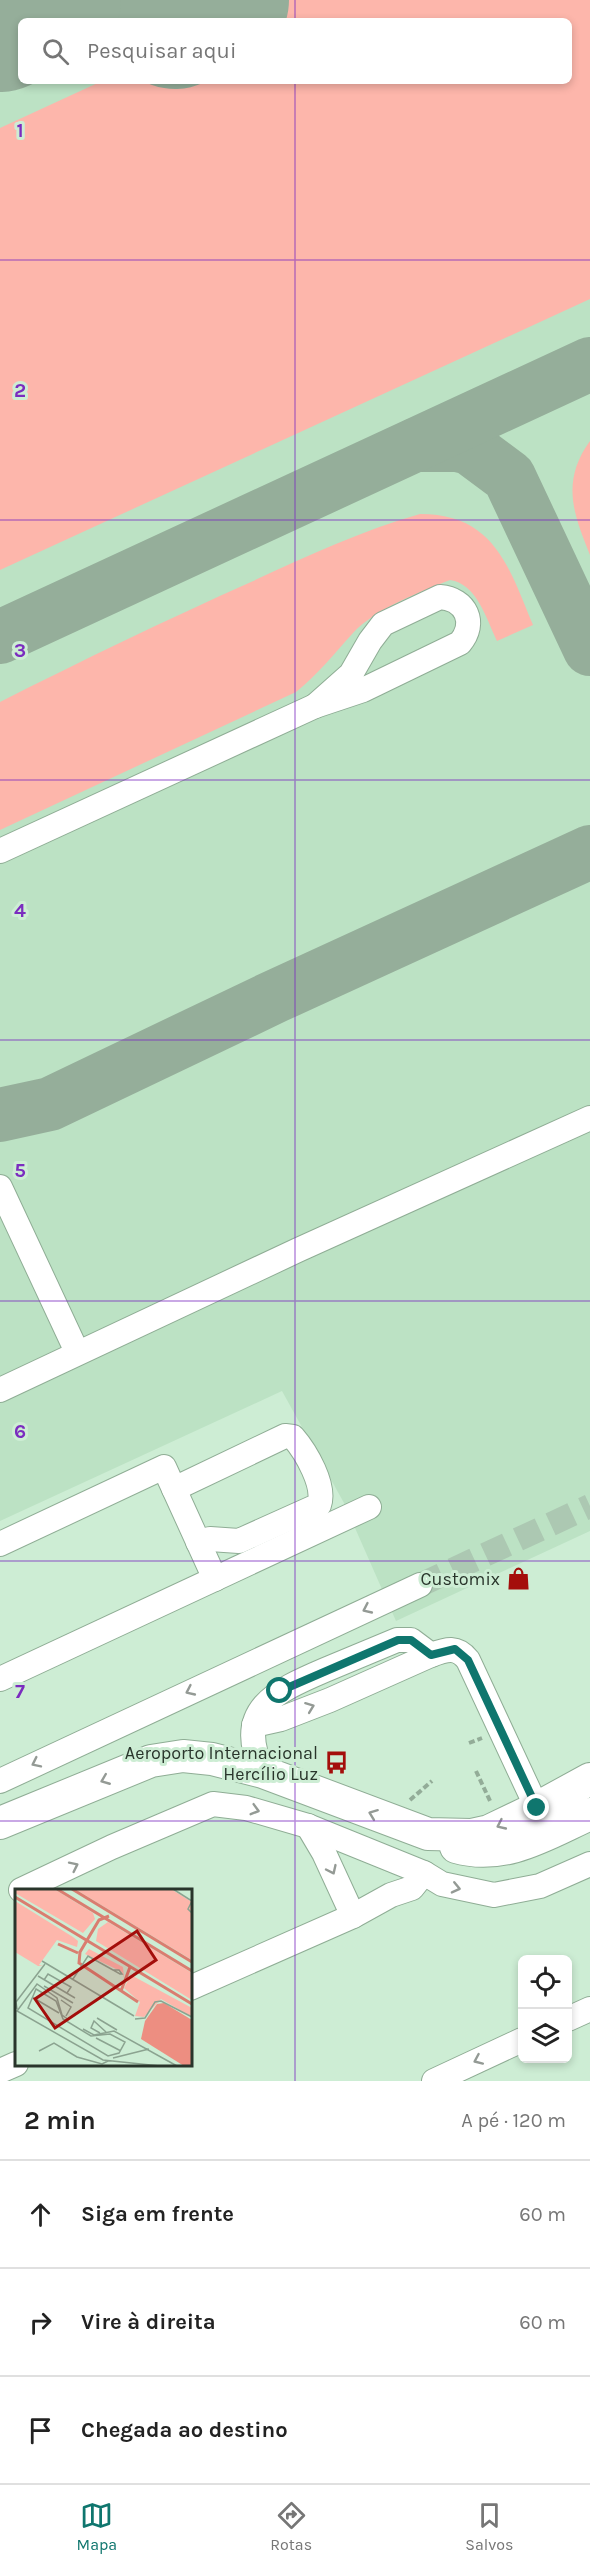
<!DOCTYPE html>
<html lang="pt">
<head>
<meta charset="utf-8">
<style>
  :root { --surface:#fff; --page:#f2f2f2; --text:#222; --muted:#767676; --line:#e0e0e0; --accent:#0f766e }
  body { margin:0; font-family:Karla,sans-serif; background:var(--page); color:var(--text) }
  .controls { position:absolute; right:18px; bottom:18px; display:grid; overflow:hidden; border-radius:9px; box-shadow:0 3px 9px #0003 }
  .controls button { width:54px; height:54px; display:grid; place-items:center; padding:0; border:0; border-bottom:2px solid var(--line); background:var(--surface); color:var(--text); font:30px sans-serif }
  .stop { position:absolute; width:18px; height:18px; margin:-14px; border:4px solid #0f766e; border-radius:50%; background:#fff }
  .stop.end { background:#0f766e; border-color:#fff; box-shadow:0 2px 6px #0008 }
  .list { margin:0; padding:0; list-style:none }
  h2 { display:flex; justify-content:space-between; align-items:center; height:78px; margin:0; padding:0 24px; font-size:26px }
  h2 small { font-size:20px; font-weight:400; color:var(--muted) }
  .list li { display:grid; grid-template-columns:39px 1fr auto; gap:18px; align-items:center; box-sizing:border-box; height:108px; padding:0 24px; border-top:2px solid var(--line) }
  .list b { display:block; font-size:22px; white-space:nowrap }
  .list em { font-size:20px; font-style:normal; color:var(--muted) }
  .icon { flex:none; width:33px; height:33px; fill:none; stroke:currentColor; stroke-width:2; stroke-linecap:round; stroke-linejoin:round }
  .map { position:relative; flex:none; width:590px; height:2081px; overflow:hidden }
  .search { position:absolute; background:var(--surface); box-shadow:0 3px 9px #0003; left:18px; right:18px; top:18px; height:66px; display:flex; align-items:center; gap:15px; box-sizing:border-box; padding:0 21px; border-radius:9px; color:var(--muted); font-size:22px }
  .sheet { height:402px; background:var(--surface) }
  nav { display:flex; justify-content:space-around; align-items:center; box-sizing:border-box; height:84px; border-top:2px solid var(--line); background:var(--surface); font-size:16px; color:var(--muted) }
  nav a { display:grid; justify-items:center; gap:3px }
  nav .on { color:var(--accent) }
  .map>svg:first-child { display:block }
  .built { fill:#bce2c4; fill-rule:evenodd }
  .green { fill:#fdb6ab }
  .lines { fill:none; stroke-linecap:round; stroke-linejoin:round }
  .taxiway { stroke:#95ae9a; stroke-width:54 }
  .runway { stroke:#95ae9a; stroke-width:136 }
  .minor-tunnel { stroke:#acc8b2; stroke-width:24; stroke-dasharray:24 12; stroke-linecap:butt }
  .minor-casing { stroke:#8fad95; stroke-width:26 }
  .major-casing { stroke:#8fad95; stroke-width:34 }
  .path { stroke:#93ac98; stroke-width:4; stroke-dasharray:6 3; stroke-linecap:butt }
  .minor { stroke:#fff; stroke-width:24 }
  .major { stroke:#fff; stroke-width:32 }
  .oneway { stroke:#949a95 }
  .route { stroke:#0f766e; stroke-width:8 }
  .grid { fill:none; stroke:#7b2cbf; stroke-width:1.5; stroke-opacity:0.55 }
  .labels { text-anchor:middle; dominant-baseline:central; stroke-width:6; stroke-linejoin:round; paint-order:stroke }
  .poi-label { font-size:18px; fill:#29352b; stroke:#cdedd4; text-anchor:end }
  .inset-river { fill:none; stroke:#da7d70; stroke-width:3 }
  .inset-road { fill:none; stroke:#8ba390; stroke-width:1.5 }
  .view { fill:#a40e0b; fill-opacity:0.15; stroke:#a40e0b; stroke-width:3 }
  .inset-edge { fill:none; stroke:#29352b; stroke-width:3 }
  .grid-label { font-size:20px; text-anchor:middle; font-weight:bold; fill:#7b2cbf; stroke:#cdedd4; stroke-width:6; stroke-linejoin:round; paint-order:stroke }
</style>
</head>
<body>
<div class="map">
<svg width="590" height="2081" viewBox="0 0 590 2081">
  <rect width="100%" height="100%" fill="#cdedd4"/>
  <!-- built -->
  <path class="built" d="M0 0H590V1531L396 1621 344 1503 282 1391 0 1521ZM21 21H569V81H21Z"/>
  <!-- green -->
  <g class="green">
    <polygon points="278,0 590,0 590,299 0,570 0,128 102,81 569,81 569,21 232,21"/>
    <path d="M590 441V555C573 513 561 481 590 441Z"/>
    <path d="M420 514C494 514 509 567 533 625L497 641C486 618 477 584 450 580 420 592 375 609 353 633 334 654 318 674 296 692L0 830V702C83 660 166 620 251 582 307 556 361 531 420 514Z"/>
  </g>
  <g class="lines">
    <!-- taxiway -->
    <g class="taxiway">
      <polyline points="416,445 457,445 470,448 509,477 590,649"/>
      <polyline points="0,637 590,364"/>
      <polyline points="0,1115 50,1104 276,996 590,852"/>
    </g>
    <!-- runway -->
    <g class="runway">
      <polyline points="175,21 221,0"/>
      <polyline points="0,24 53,0"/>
    </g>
    <!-- minor-tunnel -->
    <polyline class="minor-tunnel" points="420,1585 590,1506"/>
    <defs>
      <g id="minor">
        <path d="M440 597C466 599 477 623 460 643L363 690 315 706 351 674 370 641 383 624Z"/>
        <polyline points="0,851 315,706"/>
        <polyline points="0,1187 77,1352"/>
        <polyline points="0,1390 298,1250 590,1118"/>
        <path d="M174 1489 285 1436 293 1437C306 1452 326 1486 319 1505L239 1541 210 1539 198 1542"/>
        <polyline points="0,1544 164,1467 215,1579"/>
        <polyline points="0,1679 369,1507"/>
        <path d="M254 1725 281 1719 330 1700 431 1655C447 1649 457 1646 468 1660L537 1808"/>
        <path d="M263 1772C233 1710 276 1691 325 1670 349 1660 373 1650 397 1640H411L431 1655"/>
        <polyline points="0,1781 420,1585"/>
        <polyline points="308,1826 324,1853 353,1916"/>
        <polyline points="21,1890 112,1847 213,1804 246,1808 308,1826 424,1873 442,1884 494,1895 540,1886 590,1864"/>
        <polyline points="190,1988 353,1916 391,1895 412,1888 424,1873"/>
        <polyline points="568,2019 590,2009"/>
        <polyline points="0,2071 16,2064"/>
        <polyline points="434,2081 522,2040"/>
      </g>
      <g id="major">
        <polyline points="0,1823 151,1761 183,1756 212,1759 263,1772 428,1834 471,1835 489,1831 537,1808 590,1779"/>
        <path d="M456 1847C505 1861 546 1834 590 1814"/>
      </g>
    </defs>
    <!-- minor casing -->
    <use href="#minor" class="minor-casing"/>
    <!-- major casing -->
    <use href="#major" class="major-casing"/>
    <!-- path -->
    <g class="path">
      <polyline points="469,1743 482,1738"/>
      <polyline points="476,1771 491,1803"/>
      <polyline points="410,1800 432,1781"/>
    </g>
    <!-- minor -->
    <use href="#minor" class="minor"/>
    <!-- major -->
    <use href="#major" class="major"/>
  </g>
  <!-- one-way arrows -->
  <defs><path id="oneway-chevron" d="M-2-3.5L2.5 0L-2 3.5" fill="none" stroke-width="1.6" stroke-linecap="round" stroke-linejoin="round" transform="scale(1.5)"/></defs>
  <g class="oneway">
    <use href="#oneway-chevron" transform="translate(367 1609) rotate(155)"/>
    <use href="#oneway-chevron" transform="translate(190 1691) rotate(155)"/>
    <use href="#oneway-chevron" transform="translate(310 1707) rotate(-21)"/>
    <use href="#oneway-chevron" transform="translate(36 1763) rotate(154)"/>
    <use href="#oneway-chevron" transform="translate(105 1780) rotate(158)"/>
    <use href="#oneway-chevron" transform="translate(255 1810) rotate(16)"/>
    <use href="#oneway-chevron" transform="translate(373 1814) rotate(-159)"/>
    <use href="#oneway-chevron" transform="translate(501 1825) rotate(155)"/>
    <use href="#oneway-chevron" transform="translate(74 1866) rotate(-26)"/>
    <use href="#oneway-chevron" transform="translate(332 1870) rotate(65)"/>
    <use href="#oneway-chevron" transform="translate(456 1888) rotate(13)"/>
    <use href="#oneway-chevron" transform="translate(478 2060) rotate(156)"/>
  </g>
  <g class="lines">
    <!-- route -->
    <polyline class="route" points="280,1691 398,1640 411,1640 431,1655 455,1649 468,1660 537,1808"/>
  </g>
  <!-- grid -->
  <path class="grid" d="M295 0V21M295 81V2081M0 260H590M0 520H590M0 780H590M0 1040H590M0 1301H590M0 1561H590M0 1821H590"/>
  <!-- icons -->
  <defs>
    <symbol id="shop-bare" viewBox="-9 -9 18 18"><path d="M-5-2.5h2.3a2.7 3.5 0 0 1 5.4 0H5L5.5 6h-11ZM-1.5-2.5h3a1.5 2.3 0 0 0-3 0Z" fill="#a40e0b" stroke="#cdedd4" stroke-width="2.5" paint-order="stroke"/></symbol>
    <symbol id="bus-bare" viewBox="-9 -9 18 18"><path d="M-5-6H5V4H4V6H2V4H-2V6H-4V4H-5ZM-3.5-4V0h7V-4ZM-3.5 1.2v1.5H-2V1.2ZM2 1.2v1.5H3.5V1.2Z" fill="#a40e0b" stroke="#cdedd4" stroke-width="2.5" paint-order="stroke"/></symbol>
  </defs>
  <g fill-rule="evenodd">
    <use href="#shop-bare" x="502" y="1562" width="33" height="33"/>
    <use href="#bus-bare" x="320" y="1746" width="33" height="33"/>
  </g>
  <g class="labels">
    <!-- poi labels -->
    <g class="poi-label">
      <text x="500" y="1579">Customix</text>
      <text x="318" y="1753">Aeroporto Internacional<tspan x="318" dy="21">Hercílio Luz</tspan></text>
    </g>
  </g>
  <!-- overview -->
  <g transform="translate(15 1889)">
    <rect width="177" height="177" fill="#cdedd4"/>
    <path d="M0 0H39L78 24 80 30 68 44 0 4ZM60 0H156L177 13V71ZM0 12 58 48 63 52 62 58 42 51 24 76 28 77H23L0 63ZM93 33 177 84V111L81 52 83 40ZM74 60 108 78 109 89 107 83 70 65ZM116 86 177 119V128L146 110 129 128 120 127 125 113 109 99Z" fill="#fdb6ab"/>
    <path d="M149 114 177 131V177H169L126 150 130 132 142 115Z" fill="#ed8e81"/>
    <path class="inset-river" d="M42 0 177 82M57 0 177 73M0 8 177 115M94 27 84 31 65 63 64 74 123 113M43 55 63 64M106 102 115 78"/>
    <path class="inset-road" d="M158 0 177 12 173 20 177 24M27 72 119 127M98 81H104L107 85H105ZM23 87 60 109M58 90 73 67 98 81M29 91 33 85 56 98 52 104M29 97 58 114M21 100 41 112 48 130 76 147 95 145 110 153 104 164 93 167 13 119ZM17 108 44 124M46 111 56 118 51 127M2 120 1 113 30 75M82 129 102 141M120 130 130 129 140 113 146 112 177 128M54 131 47 126 42 109 22 95 2 122 88 171 145 177M68 140 79 146 99 142 162 177M85 144 76 139 79 132 91 143M81 149 106 162M24 162 39 154 62 168 87 175 93 172M98 169 134 160"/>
    <path class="view" d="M122 42 141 71 40 139 20 110Z"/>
    <rect width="177" height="177" class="inset-edge"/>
  </g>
  <g class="grid-label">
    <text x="20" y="137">1</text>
    <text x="20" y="397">2</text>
    <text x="20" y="657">3</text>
    <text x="20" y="917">4</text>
    <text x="20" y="1177">5</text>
    <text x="20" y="1438">6</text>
    <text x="20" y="1698">7</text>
  </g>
</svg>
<div class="controls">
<button><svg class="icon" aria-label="locate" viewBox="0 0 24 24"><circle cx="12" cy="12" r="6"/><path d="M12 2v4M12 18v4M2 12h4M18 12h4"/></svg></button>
<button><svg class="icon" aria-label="layers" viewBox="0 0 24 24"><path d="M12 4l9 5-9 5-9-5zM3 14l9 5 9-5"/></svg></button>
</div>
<div class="stop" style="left:280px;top:1691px"></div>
<div class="stop end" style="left:537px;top:1808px"></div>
<div class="search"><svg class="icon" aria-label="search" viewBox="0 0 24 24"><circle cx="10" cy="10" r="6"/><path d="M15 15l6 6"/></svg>Pesquisar aqui</div>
</div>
<section class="sheet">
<h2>2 min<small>A pé · 120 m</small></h2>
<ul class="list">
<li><svg class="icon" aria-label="ahead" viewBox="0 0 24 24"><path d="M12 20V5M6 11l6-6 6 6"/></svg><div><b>Siga em frente</b></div><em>60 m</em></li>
<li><svg class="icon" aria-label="right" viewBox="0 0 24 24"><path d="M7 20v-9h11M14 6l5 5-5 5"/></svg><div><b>Vire à direita</b></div><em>60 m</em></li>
<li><svg class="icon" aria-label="arrive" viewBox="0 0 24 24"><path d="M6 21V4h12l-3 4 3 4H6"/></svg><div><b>Chegada ao destino</b></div></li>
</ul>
</section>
<nav>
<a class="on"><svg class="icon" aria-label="map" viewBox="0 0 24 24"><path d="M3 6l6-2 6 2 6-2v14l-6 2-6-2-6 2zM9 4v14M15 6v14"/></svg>Mapa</a>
<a><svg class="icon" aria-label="directions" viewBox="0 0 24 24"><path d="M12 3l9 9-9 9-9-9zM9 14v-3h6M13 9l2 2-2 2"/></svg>Rotas</a>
<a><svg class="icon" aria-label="saved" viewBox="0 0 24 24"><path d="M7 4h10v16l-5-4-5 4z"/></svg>Salvos</a>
</nav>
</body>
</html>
